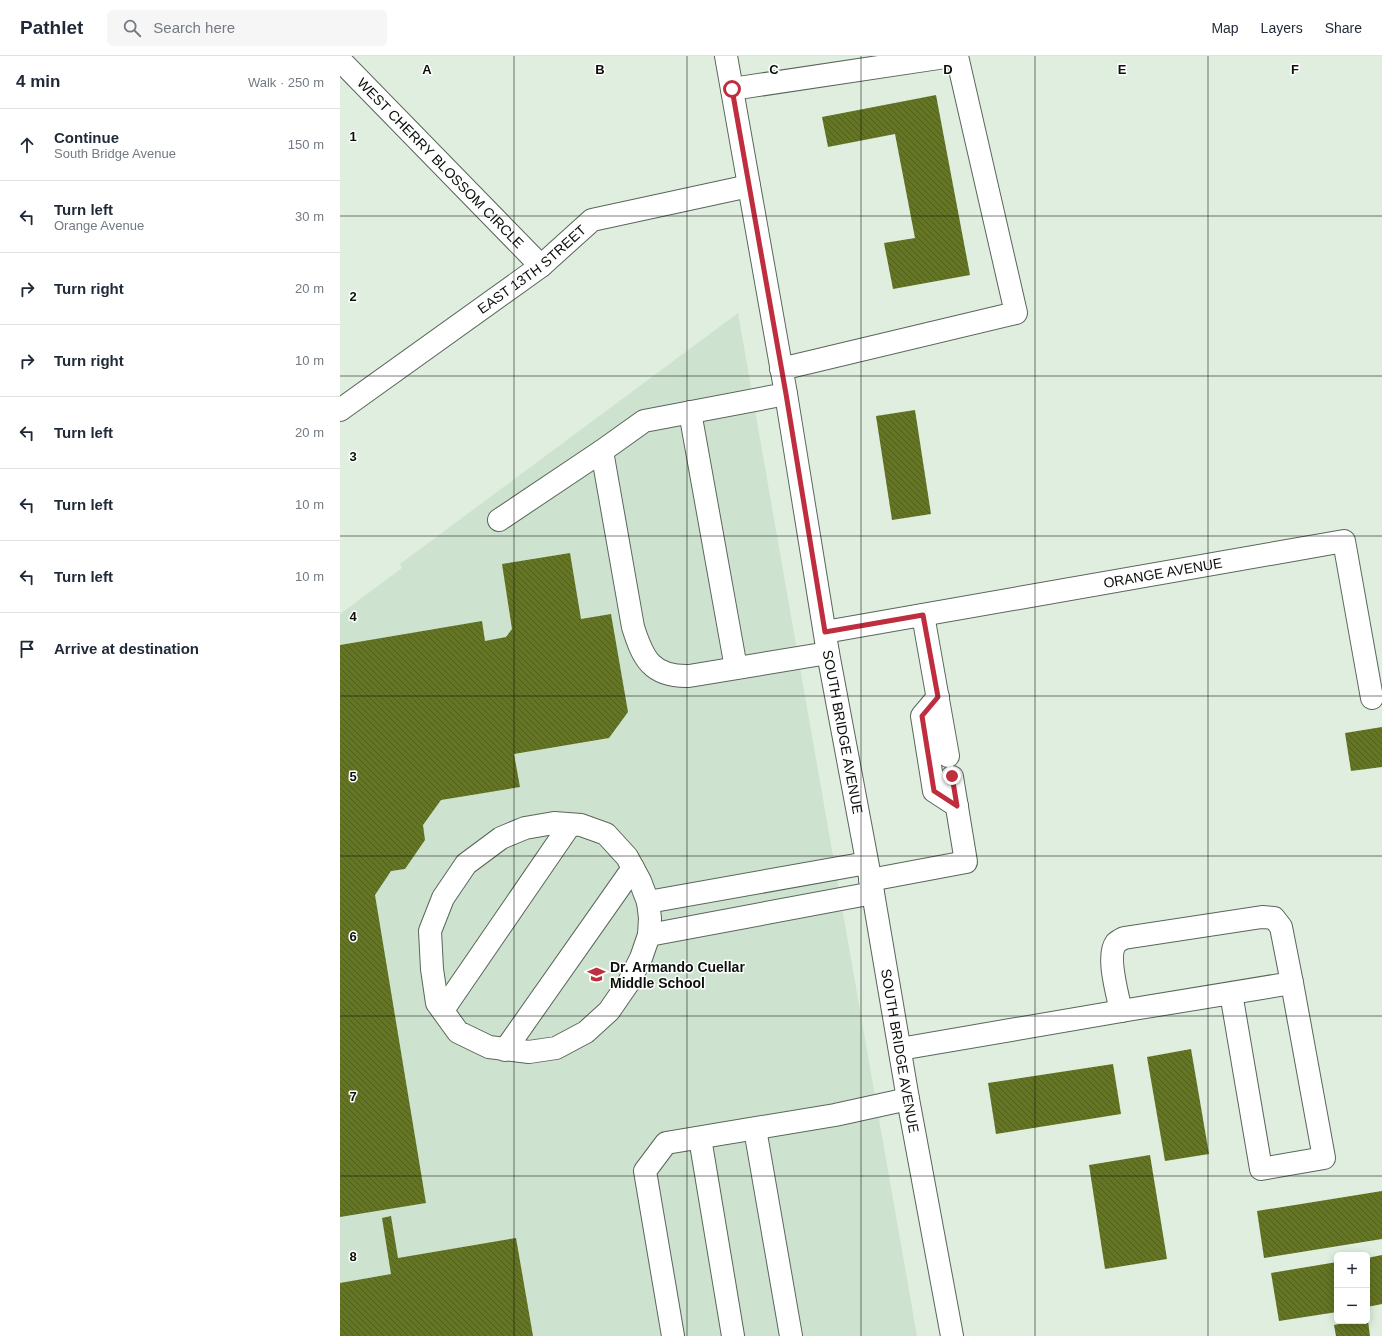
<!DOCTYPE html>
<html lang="en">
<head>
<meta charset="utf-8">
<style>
  :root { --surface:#fff; --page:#f6f6f7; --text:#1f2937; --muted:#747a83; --line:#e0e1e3 }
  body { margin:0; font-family:Arial,sans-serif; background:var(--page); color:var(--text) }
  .controls { position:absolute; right:12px; bottom:12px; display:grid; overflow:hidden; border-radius:6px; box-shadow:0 2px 10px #0003 }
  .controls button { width:36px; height:36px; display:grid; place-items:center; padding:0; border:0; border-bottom:1px solid var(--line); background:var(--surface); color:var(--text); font:20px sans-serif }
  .stop { position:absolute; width:12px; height:12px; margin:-9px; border:3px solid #bf2e3e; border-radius:50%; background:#fff }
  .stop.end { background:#bf2e3e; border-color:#fff; box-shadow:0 1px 4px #0008 }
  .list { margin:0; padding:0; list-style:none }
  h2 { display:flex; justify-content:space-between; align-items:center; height:52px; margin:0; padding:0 16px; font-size:17px }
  h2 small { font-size:13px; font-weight:400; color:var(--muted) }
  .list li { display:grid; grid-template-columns:26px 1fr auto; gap:12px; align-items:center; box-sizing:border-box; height:72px; padding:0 16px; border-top:1px solid var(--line) }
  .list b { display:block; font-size:15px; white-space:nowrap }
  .list p { margin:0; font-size:13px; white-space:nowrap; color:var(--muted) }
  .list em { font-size:13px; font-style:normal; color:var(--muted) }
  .icon { flex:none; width:22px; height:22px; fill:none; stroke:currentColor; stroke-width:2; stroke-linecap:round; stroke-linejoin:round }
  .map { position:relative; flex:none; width:1042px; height:1280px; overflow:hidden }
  header { display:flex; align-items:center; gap:24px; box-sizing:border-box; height:56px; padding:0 20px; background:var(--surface); border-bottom:1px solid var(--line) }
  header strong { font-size:19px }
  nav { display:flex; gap:22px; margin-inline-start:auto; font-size:14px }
  .search { width:280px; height:36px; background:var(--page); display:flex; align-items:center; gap:10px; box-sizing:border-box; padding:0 14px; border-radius:6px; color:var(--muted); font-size:15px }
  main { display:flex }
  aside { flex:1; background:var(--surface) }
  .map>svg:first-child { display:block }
  .built { fill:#cee3cf }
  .building { fill:url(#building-back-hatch) }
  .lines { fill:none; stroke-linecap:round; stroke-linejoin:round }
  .minor-casing { stroke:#59665a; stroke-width:24 }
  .minor { stroke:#fff; stroke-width:22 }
  .route { stroke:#bf2e3e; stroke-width:5 }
  .grid { fill:none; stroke:#0b100b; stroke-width:1; stroke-opacity:0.55 }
  .labels { text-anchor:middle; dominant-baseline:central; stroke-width:3; stroke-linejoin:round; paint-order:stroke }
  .street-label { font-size:14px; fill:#0b100b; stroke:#fff }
  .poi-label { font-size:14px; font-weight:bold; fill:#0b100b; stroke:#fff; text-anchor:start }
  .grid-label { font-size:13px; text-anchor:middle; font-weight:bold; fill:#0b100b; stroke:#fff; stroke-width:3; stroke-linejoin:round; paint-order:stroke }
</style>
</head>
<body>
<header>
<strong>Pathlet</strong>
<div class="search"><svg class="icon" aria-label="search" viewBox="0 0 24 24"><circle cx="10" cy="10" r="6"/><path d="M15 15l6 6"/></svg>Search here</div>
<nav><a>Map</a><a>Layers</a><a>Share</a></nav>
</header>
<main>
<aside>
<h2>4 min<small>Walk · 250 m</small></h2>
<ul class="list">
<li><svg class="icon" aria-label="ahead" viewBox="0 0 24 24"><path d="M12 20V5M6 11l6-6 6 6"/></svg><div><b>Continue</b><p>South Bridge Avenue</p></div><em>150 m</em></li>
<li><svg class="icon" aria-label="left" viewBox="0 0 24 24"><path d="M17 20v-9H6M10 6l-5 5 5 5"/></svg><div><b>Turn left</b><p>Orange Avenue</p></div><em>30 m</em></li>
<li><svg class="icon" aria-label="right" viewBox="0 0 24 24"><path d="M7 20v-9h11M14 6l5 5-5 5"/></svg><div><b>Turn right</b></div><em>20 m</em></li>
<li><svg class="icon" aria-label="right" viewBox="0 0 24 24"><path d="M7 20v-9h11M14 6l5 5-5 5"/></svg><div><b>Turn right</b></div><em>10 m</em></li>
<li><svg class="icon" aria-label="left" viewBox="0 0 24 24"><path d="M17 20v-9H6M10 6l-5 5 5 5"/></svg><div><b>Turn left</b></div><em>20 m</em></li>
<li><svg class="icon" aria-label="left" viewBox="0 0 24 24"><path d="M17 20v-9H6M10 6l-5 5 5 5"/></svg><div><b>Turn left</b></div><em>10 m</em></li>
<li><svg class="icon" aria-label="left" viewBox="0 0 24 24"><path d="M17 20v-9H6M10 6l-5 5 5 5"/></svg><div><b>Turn left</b></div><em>10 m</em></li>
<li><svg class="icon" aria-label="arrive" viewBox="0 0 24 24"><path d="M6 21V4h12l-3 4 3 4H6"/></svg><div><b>Arrive at destination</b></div></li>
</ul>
</aside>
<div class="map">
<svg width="1042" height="1280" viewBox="0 0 1042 1280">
  <defs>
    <pattern id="building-back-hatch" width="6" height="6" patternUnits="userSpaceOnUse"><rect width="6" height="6" fill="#647622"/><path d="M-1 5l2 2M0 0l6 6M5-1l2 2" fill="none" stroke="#515f1c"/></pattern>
  </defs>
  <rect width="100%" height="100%" fill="#dfeedf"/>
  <!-- built -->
  <polygon class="built" points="398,257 577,1280 0,1280 0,558 62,512 60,508"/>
  <!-- building -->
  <g class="building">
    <polygon points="596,39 630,219 553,233 544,187 575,182 555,78 488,91 482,61"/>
    <polygon points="575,354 591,458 552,464 536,360"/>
    <polygon points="230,497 241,563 271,558 288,656 269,682 174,698 180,731 101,744 83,769 85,784 65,813 51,815 35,839 86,1147 0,1161 0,589 142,565 145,585 166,581 172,573 162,508"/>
    <polygon points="1042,671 1042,711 1011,715 1005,677"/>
    <polygon points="851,993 869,1098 825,1105 807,1001"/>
    <polygon points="773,1008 781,1058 656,1078 648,1027"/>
    <polygon points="810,1099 827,1203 765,1213 749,1109"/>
    <polygon points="1042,1135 1042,1183 924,1202 917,1155"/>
    <polygon points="51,1160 58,1202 176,1182 193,1280 0,1280 0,1227 51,1218 42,1162"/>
    <polygon points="1042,1199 1042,1248 1027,1251 1027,1202"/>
    <polygon points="997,1206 997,1256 939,1265 931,1217"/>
    <polygon points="1015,1265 1028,1265 1030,1280 996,1280 994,1269"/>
  </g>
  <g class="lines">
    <defs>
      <g id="minor">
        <path id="s1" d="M386 0 446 338 488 597 533 837 568 1043 612 1280"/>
        <path id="s2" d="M0 4 201 210"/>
        <polyline points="392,33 612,0"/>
        <polyline points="441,313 676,257 617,0"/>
        <path id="s3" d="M0 354 201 210 252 164 409 130"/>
        <polyline points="350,356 396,612"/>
        <path d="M262 395 293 571C303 603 312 621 349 620L488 597"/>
        <polyline points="159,464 262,395 304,365 446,338"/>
        <polyline points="583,559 608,700"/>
        <path id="s4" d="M485 576 1004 485 1032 642"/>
        <polyline points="598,641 582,660 594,735 617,750"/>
        <polygon points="214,767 241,769 266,778 287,801 300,825 308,846 310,862 309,879 301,902 289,926 269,955 246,976 216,992 189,996 149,991 118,976 97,947 92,913 90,875 103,842 126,808 161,782 185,772"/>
        <polyline points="530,824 626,806 612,721"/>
        <polyline points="308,846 527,807"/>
        <polyline points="309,879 533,837"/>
        <polyline points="103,954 230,769"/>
        <path d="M781 955C778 940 766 900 776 887 778 885 782 883 784 882L922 861 934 862 941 871 952 927"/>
        <path d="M560 993C691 970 821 948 952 927L984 1102 921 1113 891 937"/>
        <polyline points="165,994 293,812"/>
        <polyline points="415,1073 451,1280"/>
        <polyline points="360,1082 393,1280"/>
        <polyline points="333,1280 305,1115 326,1087 495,1059 568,1043"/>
      </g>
    </defs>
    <!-- minor casing -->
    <use href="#minor" class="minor-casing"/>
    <!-- minor -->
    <use href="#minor" class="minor"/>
  </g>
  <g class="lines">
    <!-- route -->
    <polyline class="route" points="392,33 446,338 485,576 583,559 598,641 582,660 594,735 617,750 612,720"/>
  </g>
  <!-- grid -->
  <path class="grid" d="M174 0V1280M347 0V1280M521 0V1280M695 0V1280M868 0V1280M0 160H1042M0 320H1042M0 480H1042M0 640H1042M0 800H1042M0 960H1042M0 1120H1042"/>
  <!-- icons -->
  <defs>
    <symbol id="school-bare" viewBox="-9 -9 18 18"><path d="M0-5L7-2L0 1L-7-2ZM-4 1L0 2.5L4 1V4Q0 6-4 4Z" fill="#bf2e3e" stroke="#fff" stroke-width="2.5" paint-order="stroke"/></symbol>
  </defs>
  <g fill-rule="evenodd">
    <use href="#school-bare" x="244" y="906" width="25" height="25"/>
  </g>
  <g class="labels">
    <!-- street labels -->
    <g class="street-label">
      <text stroke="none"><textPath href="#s2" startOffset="144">WEST CHERRY BLOSSOM CIRCLE</textPath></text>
      <text stroke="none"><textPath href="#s3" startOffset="238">EAST 13TH STREET</textPath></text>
      <text stroke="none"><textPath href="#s4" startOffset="343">ORANGE AVENUE</textPath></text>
      <text stroke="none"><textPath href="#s1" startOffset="686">SOUTH BRIDGE AVENUE</textPath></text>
      <text stroke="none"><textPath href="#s1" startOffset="1010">SOUTH BRIDGE AVENUE</textPath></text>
    </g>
    <!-- poi labels -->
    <g class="poi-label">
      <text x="270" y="911">Dr. Armando Cuellar<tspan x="270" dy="16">Middle School</tspan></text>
    </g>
  </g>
  <g class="grid-label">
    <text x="87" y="18">A</text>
    <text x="260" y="18">B</text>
    <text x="434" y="18">C</text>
    <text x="608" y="18">D</text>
    <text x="782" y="18">E</text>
    <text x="955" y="18">F</text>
    <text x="13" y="85">1</text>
    <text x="13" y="245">2</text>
    <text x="13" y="405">3</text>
    <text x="13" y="565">4</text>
    <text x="13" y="725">5</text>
    <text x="13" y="885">6</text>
    <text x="13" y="1045">7</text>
    <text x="13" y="1205">8</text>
  </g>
</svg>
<div class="controls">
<button>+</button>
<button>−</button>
</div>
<div class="stop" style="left:392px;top:33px"></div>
<div class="stop end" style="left:612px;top:720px"></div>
</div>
</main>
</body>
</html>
